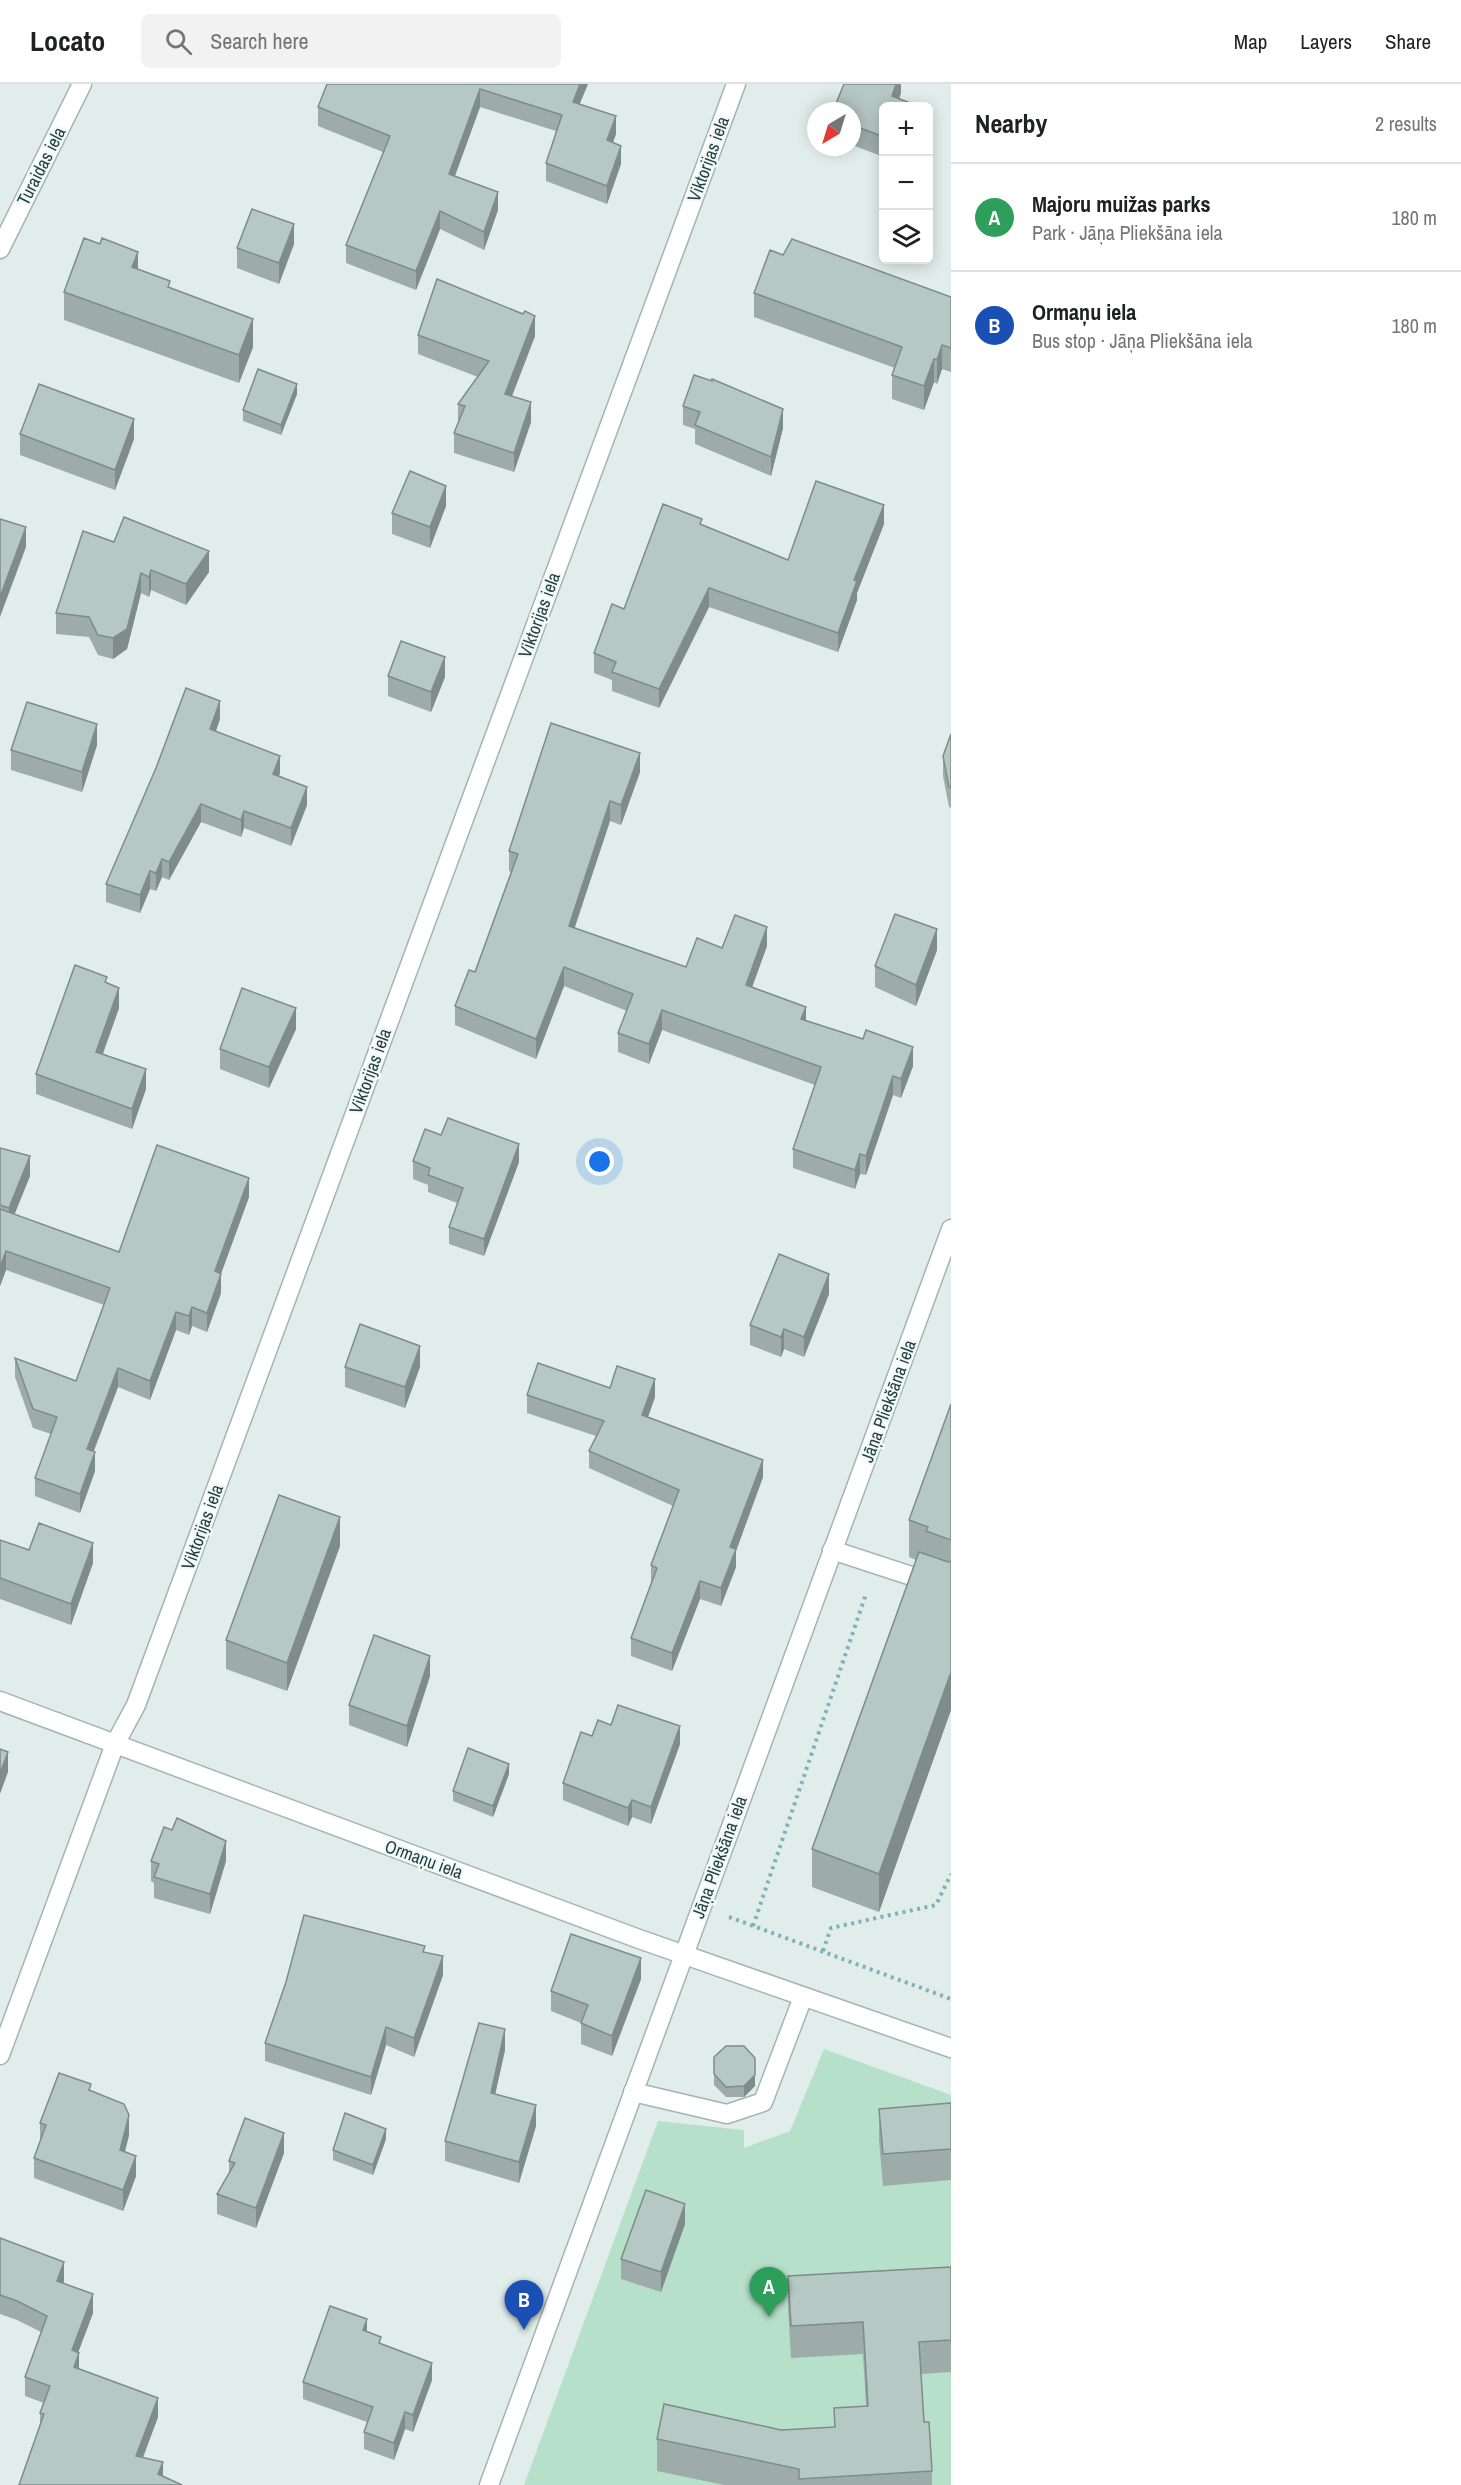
<!DOCTYPE html>
<html lang="en">
<head>
<meta charset="utf-8">
<style>
  :root { --surface:#fff; --page:#f2f2f2; --text:#202124; --muted:#757577; --line:#e0e0e0; --accent:#1a73e8 }
  body { margin:0; font-family:"Archivo Narrow",sans-serif; background:var(--page); color:var(--text) }
  .controls { position:absolute; right:18px; top:18px; display:grid; overflow:hidden; border-radius:9px; box-shadow:0 3px 15px #0003 }
  .controls button { width:54px; height:54px; display:grid; place-items:center; padding:0; border:0; border-bottom:2px solid var(--line); background:var(--surface); color:var(--text); font:30px sans-serif }
  .compass { position:absolute; left:807px; top:18px; width:54px; height:54px; border-radius:50%; background:var(--surface); box-shadow:0 3px 15px #0003; rotate:218deg }
  .you { position:absolute; left:600px; top:1078px; width:21px; height:21px; margin:-15px; border:4px solid #fff; border-radius:50%; background:#1a73e8; box-shadow:0 0 0 9px #1a73e833 }
  .badge { display:grid; place-items:center; width:39px; height:39px; border-radius:50%; background:var(--accent); color:#fff; font-size:20px; font-weight:700 }
  .pin { position:absolute; translate:-50% -50px; filter:drop-shadow(0 2px 3px #0008) }
  .pin::after { content:''; position:absolute; top:32px; width:21px; height:18px; background:inherit; clip-path:polygon(0 0,100% 0,50% 100%) }
  .list { margin:0; padding:0; list-style:none }
  h2 { display:flex; justify-content:space-between; align-items:center; height:78px; margin:0; padding:0 24px; font-size:26px }
  h2 small { font-size:20px; font-weight:400; color:var(--muted) }
  .list li { display:grid; grid-template-columns:39px 1fr auto; gap:18px; align-items:center; box-sizing:border-box; height:108px; padding:0 24px; border-top:2px solid var(--line) }
  .list b { display:block; font-size:22px; white-space:nowrap }
  .list p { margin:0; font-size:20px; white-space:nowrap; color:var(--muted) }
  .list em { font-size:20px; font-style:normal; color:var(--muted) }
  .icon { flex:none; width:33px; height:33px; fill:none; stroke:currentColor; stroke-width:2; stroke-linecap:round; stroke-linejoin:round }
  .map { position:relative; flex:none; width:951px; height:2401px; overflow:hidden }
  header { display:flex; align-items:center; gap:36px; box-sizing:border-box; height:84px; padding:0 30px; background:var(--surface); border-bottom:2px solid var(--line) }
  header strong { font-size:28px }
  nav { display:flex; gap:33px; margin-inline-start:auto; font-size:21px }
  .search { width:420px; height:54px; background:var(--page); display:flex; align-items:center; gap:15px; box-sizing:border-box; padding:0 21px; border-radius:9px; color:var(--muted); font-size:22px }
  main { display:flex }
  aside { flex:1; background:var(--surface) }
  .map>svg:first-child { display:block }
  .green { fill:#b7e0cb }
  .lines { fill:none; stroke-linecap:round; stroke-linejoin:round }
  .minor-casing { stroke:#a3b5b3; stroke-width:21 }
  .path { stroke:#7eb4ad; stroke-width:4; stroke-dasharray:3 4.5; stroke-linecap:butt }
  .minor { stroke:#fff; stroke-width:18 }
  .wall { fill:#9daca9 }
  .shaded-wall { fill:#7f8c89 }
  .building { fill:#b6c8c4; stroke:#7f8c89; stroke-width:1.5 }
  .labels { text-anchor:middle; dominant-baseline:central; stroke-width:5; stroke-linejoin:round; paint-order:stroke }
  .street-label { font-size:18px; fill:#1f3f3d; stroke:#f2f9f7 }
</style>
</head>
<body>
<header>
<strong>Locato</strong>
<div class="search"><svg class="icon" aria-label="search" viewBox="0 0 24 24"><circle cx="10" cy="10" r="6"/><path d="M15 15l6 6"/></svg>Search here</div>
<nav><a>Map</a><a>Layers</a><a>Share</a></nav>
</header>
<main>
<div class="map">
<svg width="951" height="2401" viewBox="0 0 951 2401">
  <rect width="100%" height="100%" fill="#e1edea"/>
  <!-- green -->
  <polygon class="green" points="824,1965 951,2011 951,2401 524,2401 658,2037 744,2046 744,2064 790,2047"/>
  <g class="lines">
    <defs>
      <g id="minor">
        <polyline points="0,165 82,0"/>
        <polyline points="832,1466 951,1505"/>
        <polyline points="0,1617 639,1855 951,1964"/>
        <polyline points="0,1971 115,1660 136,1621 736,0"/>
        <polyline points="633,2008 727,2030 763,2018 803,1913"/>
        <polyline points="489,2401 951,1145"/>
      </g>
    </defs>
    <!-- minor casing -->
    <use href="#minor" class="minor-casing"/>
    <!-- path -->
    <g class="path">
      <polyline points="729,1833 951,1915"/>
      <polyline points="753,1842 866,1510"/>
      <polyline points="823,1867 831,1844 936,1821 951,1790"/>
    </g>
    <!-- minor -->
    <use href="#minor" class="minor"/>
  </g>
  <!-- wall -->
  <g class="wall">
    <polygon points="327,0 588,0 579,20 616,50 613,58 621,80 607,120 546,97 546,79 556,47 480,23 455,92 498,126 484,166 440,145 416,206 346,179 346,161 383,68 318,42 318,23"/>
    <polygon points="901,0 901,9 899,15 884,22 884,73 852,61 852,27"/>
    <polygon points="294,160 279,200 237,184 237,164"/>
    <polygon points="783,171 951,213 951,288 942,285 937,300 934,298 924,326 892,315 892,291 895,284 754,233 754,209"/>
    <polygon points="138,185 170,203 253,263 239,299 64,236 64,208"/>
    <polygon points="418,251 535,252 512,312 531,338 514,388 454,369 454,349 458,339 458,320 478,293 418,270"/>
    <polygon points="297,310 281,351 243,337 243,326"/>
    <polygon points="683,322 783,344 771,392 695,360 695,345 683,341"/>
    <polygon points="20,350 134,355 115,406 20,371"/>
    <polygon points="446,422 430,464 392,450 392,429"/>
    <polygon points="884,440 857,509 857,516 838,568 709,523 659,624 612,607 612,596 594,589 594,569 624,525 702,441 788,476"/>
    <polygon points="114,458 209,488 186,521 151,506 149,513 141,509 127,565 113,575 98,571 89,553 56,550 56,529"/>
    <polygon points="388,592 445,593 431,628 388,612"/>
    <polygon points="220,635 216,647 280,689 279,692 307,721 291,762 244,744 241,753 201,738 169,796 162,793 156,807 150,805 140,829 106,818 106,800"/>
    <polygon points="951,650 951,724 949,723 943,692 943,672"/>
    <polygon points="97,661 82,708 11,686 11,666"/>
    <polygon points="640,688 621,741 610,737 574,844 686,883 722,864 767,862 752,903 806,937 913,982 901,1014 893,1011 866,1091 860,1090 855,1105 793,1084 793,1065 815,1001 662,946 649,980 618,968 618,949 627,927 564,902 536,975 455,941 455,922 475,888 511,788 509,787 509,767"/>
    <polygon points="937,866 916,922 875,903 875,882"/>
    <polygon points="107,899 119,924 103,970 146,1005 132,1045 36,1010 36,990"/>
    <polygon points="296,945 269,1004 220,985 220,965"/>
    <polygon points="0,1064 30,1092 14,1131 119,1168 249,1113 221,1190 221,1209 207,1248 192,1242 189,1251 176,1246 150,1316 118,1303 94,1367 95,1387 80,1429 35,1412 35,1394 51,1350 33,1344 15,1293 15,1274 76,1297 104,1221 6,1186 0,1202"/>
    <polygon points="413,1077 519,1078 484,1172 449,1160 449,1143 457,1119 428,1108 428,1101 413,1095"/>
    <polygon points="829,1210 804,1273 784,1265 781,1273 750,1261 750,1241"/>
    <polygon points="345,1283 420,1283 405,1324 345,1303"/>
    <polygon points="610,1304 655,1313 648,1333 763,1393 736,1467 736,1483 721,1522 700,1515 672,1587 631,1572 631,1554 651,1499 651,1481 673,1422 589,1384 589,1367 596,1352 527,1329 527,1311"/>
    <polygon points="951,1320 951,1626 879,1828 812,1803 812,1765 916,1476 909,1473 909,1436"/>
    <polygon points="0,1456 29,1466 93,1479 71,1541 0,1515"/>
    <polygon points="340,1462 287,1607 226,1585 226,1556"/>
    <polygon points="430,1592 407,1663 349,1641 349,1621"/>
    <polygon points="611,1641 680,1660 651,1740 632,1733 628,1742 563,1716 563,1699 592,1652"/>
    <polygon points="509,1690 493,1733 453,1717 453,1707"/>
    <polygon points="151,1777 226,1777 210,1830 154,1814 154,1799 151,1797"/>
    <polygon points="425,1868 443,1891 414,1973 386,1961 371,2011 265,1977 265,1959"/>
    <polygon points="641,1895 612,1972 581,1960 581,1939 551,1927 551,1907"/>
    <polygon points="505,1966 495,2010 536,2042 519,2099 445,2077 445,2057"/>
    <polygon points="714,1973 755,2002 744,2013 726,2013 714,2001"/>
    <polygon points="91,2007 129,2051 125,2068 136,2092 123,2127 34,2094 34,2074 40,2057 40,2039"/>
    <polygon points="951,2019 951,2096 883,2102 879,2057 879,2025"/>
    <polygon points="386,2055 373,2091 333,2076 333,2066"/>
    <polygon points="284,2069 256,2144 217,2130 217,2110 229,2089 229,2077"/>
    <polygon points="685,2140 661,2208 621,2195 621,2175"/>
    <polygon points="0,2154 64,2197 63,2200 93,2229 78,2268 79,2285 158,2333 143,2374 163,2392 40,2342 40,2329 44,2319 25,2312 25,2293 41,2248 17,2236 0,2230"/>
    <polygon points="951,2183 951,2288 921,2290 924,2338 932,2387 932,2401 724,2401 657,2387 657,2355 781,2346 834,2343 834,2324 866,2322 863,2270 791,2274 788,2224 788,2192"/>
    <polygon points="367,2248 381,2260 432,2296 413,2348 405,2345 394,2376 364,2365 364,2348 367,2338 303,2315 303,2298"/>
  </g>
  <!-- shaded-wall -->
  <g class="shaded-wall">
    <polygon points="580,0 588,0 573,36 573,18"/>
    <polygon points="896,0 901,0 901,9 896,22 892,12"/>
    <polygon points="480,5 480,23 449,108 449,90"/>
    <polygon points="616,32 616,50 607,74 607,56"/>
    <polygon points="621,62 621,80 607,120 607,102"/>
    <polygon points="498,108 498,126 484,166 484,148"/>
    <polygon points="440,127 440,145 416,206 416,187"/>
    <polygon points="294,140 294,160 279,200 279,179"/>
    <polygon points="138,168 138,196 132,183"/>
    <polygon points="535,232 535,252 505,330 505,310"/>
    <polygon points="253,235 253,263 239,299 239,271"/>
    <polygon points="942,261 942,285 937,300 937,276"/>
    <polygon points="934,275 934,298 924,326 924,302"/>
    <polygon points="297,300 297,310 281,351 281,341"/>
    <polygon points="531,318 531,338 514,388 514,369"/>
    <polygon points="783,325 783,344 771,392 771,373"/>
    <polygon points="134,335 134,355 115,406 115,386"/>
    <polygon points="446,402 446,422 430,464 430,443"/>
    <polygon points="884,421 884,440 857,509 857,516 838,568 838,549 854,496"/>
    <polygon points="26,443 26,463 0,533 0,513"/>
    <polygon points="209,467 209,488 186,521 186,500"/>
    <polygon points="151,486 151,506 149,513 149,493"/>
    <polygon points="141,489 141,509 127,565 113,575 113,554"/>
    <polygon points="709,504 709,523 659,624 659,605"/>
    <polygon points="445,573 445,593 431,628 431,608"/>
    <polygon points="220,617 220,635 210,663 210,645"/>
    <polygon points="97,640 97,661 82,708 82,688"/>
    <polygon points="640,669 640,688 621,741 621,721"/>
    <polygon points="280,672 280,689 273,708 273,690"/>
    <polygon points="307,703 307,721 291,762 291,744"/>
    <polygon points="610,717 610,737 569,861 569,842"/>
    <polygon points="201,720 201,738 169,796 169,778"/>
    <polygon points="244,727 244,744 241,753 241,736"/>
    <polygon points="162,775 162,793 156,807 156,789"/>
    <polygon points="150,787 150,805 140,829 140,811"/>
    <polygon points="767,843 767,862 746,920 746,901"/>
    <polygon points="937,845 937,866 916,922 916,901"/>
    <polygon points="564,883 564,902 536,975 536,955"/>
    <polygon points="119,904 119,924 96,988 96,968"/>
    <polygon points="806,923 806,942 801,935"/>
    <polygon points="296,924 296,945 269,1004 269,983"/>
    <polygon points="662,926 662,946 649,980 649,960"/>
    <polygon points="913,963 913,982 901,1014 901,995"/>
    <polygon points="146,985 146,1005 132,1045 132,1025"/>
    <polygon points="893,992 893,1011 866,1091 866,1072"/>
    <polygon points="519,1060 519,1078 484,1172 484,1155"/>
    <polygon points="860,1070 860,1090 855,1105 855,1086"/>
    <polygon points="30,1072 30,1092 9,1144 9,1124"/>
    <polygon points="249,1094 249,1113 215,1206 215,1187"/>
    <polygon points="6,1167 6,1186 0,1202 0,1183"/>
    <polygon points="221,1190 221,1209 207,1248 207,1229"/>
    <polygon points="829,1190 829,1210 804,1273 804,1253"/>
    <polygon points="192,1223 192,1242 189,1251 189,1232"/>
    <polygon points="176,1228 176,1246 150,1316 150,1297"/>
    <polygon points="784,1245 784,1265 781,1273 781,1253"/>
    <polygon points="420,1262 420,1283 405,1324 405,1303"/>
    <polygon points="118,1284 118,1303 87,1384 87,1365"/>
    <polygon points="655,1295 655,1313 642,1349 642,1331"/>
    <polygon points="95,1368 95,1387 80,1429 80,1410"/>
    <polygon points="763,1376 763,1393 736,1467 736,1483 721,1522 721,1504 730,1463"/>
    <polygon points="340,1433 340,1462 287,1607 287,1579"/>
    <polygon points="93,1459 93,1479 71,1541 71,1520"/>
    <polygon points="700,1497 700,1515 672,1587 672,1569"/>
    <polygon points="430,1572 430,1592 407,1663 407,1642"/>
    <polygon points="951,1588 951,1626 879,1828 879,1790"/>
    <polygon points="680,1642 680,1660 651,1740 651,1723"/>
    <polygon points="8,1668 8,1688 0,1710 0,1689"/>
    <polygon points="509,1680 509,1690 493,1733 493,1722"/>
    <polygon points="632,1716 632,1733 628,1742 628,1724"/>
    <polygon points="226,1757 226,1777 210,1830 210,1810"/>
    <polygon points="443,1872 443,1891 414,1973 414,1954"/>
    <polygon points="641,1874 641,1895 612,1972 612,1952"/>
    <polygon points="386,1943 386,1961 371,2011 371,1993"/>
    <polygon points="505,1945 505,1966 491,2029 491,2009"/>
    <polygon points="755,1974 755,2002 744,2013 744,2002"/>
    <polygon points="536,2021 536,2042 519,2099 519,2078"/>
    <polygon points="129,2031 129,2051 120,2086 120,2066"/>
    <polygon points="386,2045 386,2055 373,2091 373,2081"/>
    <polygon points="284,2049 284,2069 256,2144 256,2124"/>
    <polygon points="136,2072 136,2092 123,2127 123,2106"/>
    <polygon points="685,2120 685,2140 661,2208 661,2188"/>
    <polygon points="64,2178 64,2197 57,2217 57,2197"/>
    <polygon points="93,2210 93,2229 72,2285 72,2266"/>
    <polygon points="367,2235 367,2252 363,2246"/>
    <polygon points="79,2269 79,2288 74,2283"/>
    <polygon points="432,2279 432,2296 413,2348 413,2331"/>
    <polygon points="158,2314 158,2333 136,2391 136,2372"/>
    <polygon points="405,2328 405,2345 394,2376 394,2359"/>
    <polygon points="163,2378 163,2397 158,2390"/>
  </g>
  <!-- building -->
  <g class="building">
    <polygon points="327,0 580,0 573,18 616,32 607,56 621,62 607,102 546,79 562,31 480,5 449,90 498,108 484,148 440,127 416,187 346,161 390,52 318,23"/>
    <polygon points="844,0 896,0 892,12 918,22 884,22 884,53 852,41 852,27 833,27"/>
    <polygon points="252,125 294,140 279,179 237,164"/>
    <polygon points="84,154 100,160 102,154 138,168 132,183 170,197 168,203 253,235 239,271 64,208"/>
    <polygon points="792,155 951,213 951,264 942,261 937,276 934,275 924,302 892,291 902,263 754,209 770,166 783,171"/>
    <polygon points="437,195 523,230 525,227 535,232 505,310 531,318 514,369 454,349 465,322 458,320 489,277 418,251"/>
    <polygon points="258,285 297,300 281,341 243,326"/>
    <polygon points="694,291 712,297 712,295 783,325 771,373 695,341 700,328 683,322"/>
    <polygon points="39,300 134,335 115,386 20,350"/>
    <polygon points="410,387 446,402 430,443 392,429"/>
    <polygon points="816,397 884,421 854,496 857,497 838,549 709,504 659,605 612,588 616,578 594,569 612,520 624,525 663,420 702,435 700,440 788,476"/>
    <polygon points="124,433 209,467 186,500 151,486 149,493 141,489 127,545 113,554 98,551 89,533 56,529 83,447 114,458"/>
    <polygon points="0,435 26,443 0,513"/>
    <polygon points="401,557 445,573 431,608 388,592"/>
    <polygon points="186,604 220,617 210,645 280,672 273,690 307,703 291,744 244,727 241,736 201,720 169,778 162,775 156,789 150,787 140,811 106,800 156,684"/>
    <polygon points="27,618 97,640 82,688 11,666"/>
    <polygon points="551,639 640,669 621,721 610,717 569,842 686,883 697,854 722,864 735,831 767,843 746,901 806,923 801,935 863,955 866,946 913,963 901,995 893,992 866,1072 860,1070 855,1086 793,1065 821,983 662,926 649,960 618,949 633,910 564,883 536,955 455,922 469,886 475,888 518,770 509,767"/>
    <polygon points="951,650 951,704 949,703 943,672"/>
    <polygon points="895,830 937,845 916,901 875,882"/>
    <polygon points="75,881 107,893 105,898 119,904 96,968 146,985 132,1025 36,990"/>
    <polygon points="242,904 296,924 269,983 220,965"/>
    <polygon points="448,1034 519,1060 484,1155 449,1143 463,1104 428,1091 430,1084 413,1077 425,1045 441,1051"/>
    <polygon points="157,1061 249,1094 215,1187 221,1190 207,1229 192,1223 189,1232 176,1228 150,1297 118,1284 87,1365 95,1368 80,1410 35,1394 57,1333 33,1325 15,1274 76,1297 110,1204 6,1167 0,1183 0,1125 119,1168"/>
    <polygon points="0,1064 30,1072 9,1124 0,1121"/>
    <polygon points="779,1170 829,1190 804,1253 784,1245 781,1253 750,1241"/>
    <polygon points="360,1240 420,1262 405,1303 345,1283"/>
    <polygon points="538,1279 610,1304 617,1282 655,1295 642,1331 763,1376 730,1463 736,1465 721,1504 700,1497 672,1569 631,1554 657,1484 651,1481 679,1406 589,1367 604,1337 527,1311"/>
    <polygon points="951,1320 951,1456 926,1447 928,1443 909,1436"/>
    <polygon points="279,1411 340,1433 287,1579 226,1556"/>
    <polygon points="39,1439 93,1459 71,1520 0,1494 0,1456 29,1466"/>
    <polygon points="919,1468 948,1478 951,1477 951,1588 879,1790 812,1765"/>
    <polygon points="374,1551 430,1572 407,1642 349,1621"/>
    <polygon points="618,1621 680,1642 651,1723 632,1716 628,1724 563,1699 581,1648 592,1652 598,1636 611,1641"/>
    <polygon points="468,1664 509,1680 493,1722 453,1707"/>
    <polygon points="0,1665 8,1668 0,1689"/>
    <polygon points="177,1734 226,1757 210,1810 154,1793 159,1780 151,1777 164,1743 172,1746"/>
    <polygon points="304,1831 425,1862 423,1868 443,1872 414,1954 386,1943 371,1993 265,1959 286,1898"/>
    <polygon points="571,1850 641,1874 612,1952 581,1939 588,1921 551,1907"/>
    <polygon points="479,1939 505,1945 491,2009 536,2021 519,2078 445,2057"/>
    <polygon points="726,1962 744,1962 755,1974 755,1991 744,2002 726,2003 714,1990 714,1973"/>
    <polygon points="59,1989 91,2000 89,2006 124,2020 129,2031 120,2066 136,2072 123,2106 34,2074 46,2041 40,2039"/>
    <polygon points="951,2019 951,2065 883,2070 879,2025"/>
    <polygon points="345,2029 386,2045 373,2081 333,2066"/>
    <polygon points="245,2034 284,2049 256,2124 217,2110 235,2079 229,2077"/>
    <polygon points="646,2106 685,2120 661,2188 621,2175"/>
    <polygon points="0,2154 64,2178 57,2197 93,2210 72,2266 79,2269 74,2283 158,2314 136,2372 163,2378 158,2390 182,2401 19,2401 44,2330 40,2329 50,2302 25,2293 47,2232 17,2217 0,2211"/>
    <polygon points="951,2183 951,2256 919,2258 924,2338 929,2338 932,2387 799,2395 799,2385 657,2355 664,2320 781,2346 835,2343 834,2324 868,2322 863,2238 791,2242 788,2192"/>
    <polygon points="330,2222 367,2235 363,2246 381,2253 379,2259 432,2279 413,2331 405,2328 394,2359 364,2348 373,2323 303,2298"/>
  </g>
  <g class="labels">
    <!-- street labels -->
    <g class="street-label">
      <text transform="translate(708 75) rotate(-70)">Viktorijas iela</text>
      <text transform="translate(41 82) rotate(-63)">Turaidas iela</text>
      <text transform="translate(539 531) rotate(-70)">Viktorijas iela</text>
      <text transform="translate(370 987) rotate(-70)">Viktorijas iela</text>
      <text transform="translate(888 1317) rotate(-70)">Jāņa Pliekšāna iela</text>
      <text transform="translate(202 1443) rotate(-70)">Viktorijas iela</text>
      <text transform="translate(719 1773) rotate(-70)">Jāņa Pliekšāna iela</text>
      <text transform="translate(424 1775) rotate(20)">Ormaņu iela</text>
    </g>
  </g>
</svg>
<div class="controls">
<button>+</button>
<button>−</button>
<button><svg class="icon" aria-label="layers" viewBox="0 0 24 24"><path d="M12 4l9 5-9 5-9-5zM3 14l9 5 9-5"/></svg></button>
</div>
<svg class="compass" viewBox="-18 -18 36 36"><path d="M0-13l5 13h-10z" fill="#e53935"/><path d="M0 13l5-13h-10z" fill="#757577"/></svg>
<div class="you"></div>
<div class="pin badge" style="left:769px;top:2233px;background:#2e9e5b">A</div>
<div class="pin badge" style="left:524px;top:2246px;background:#1a4fb4">B</div>
</div>
<aside>
<h2>Nearby<small>2 results</small></h2>
<ul class="list">
<li><span class="badge" style="background:#2e9e5b">A</span><div><b>Majoru muižas parks</b><p>Park · Jāņa Pliekšāna iela</p></div><em>180 m</em></li>
<li><span class="badge" style="background:#1a4fb4">B</span><div><b>Ormaņu iela</b><p>Bus stop · Jāņa Pliekšāna iela</p></div><em>180 m</em></li>
</ul>
</aside>
</main>
</body>
</html>
